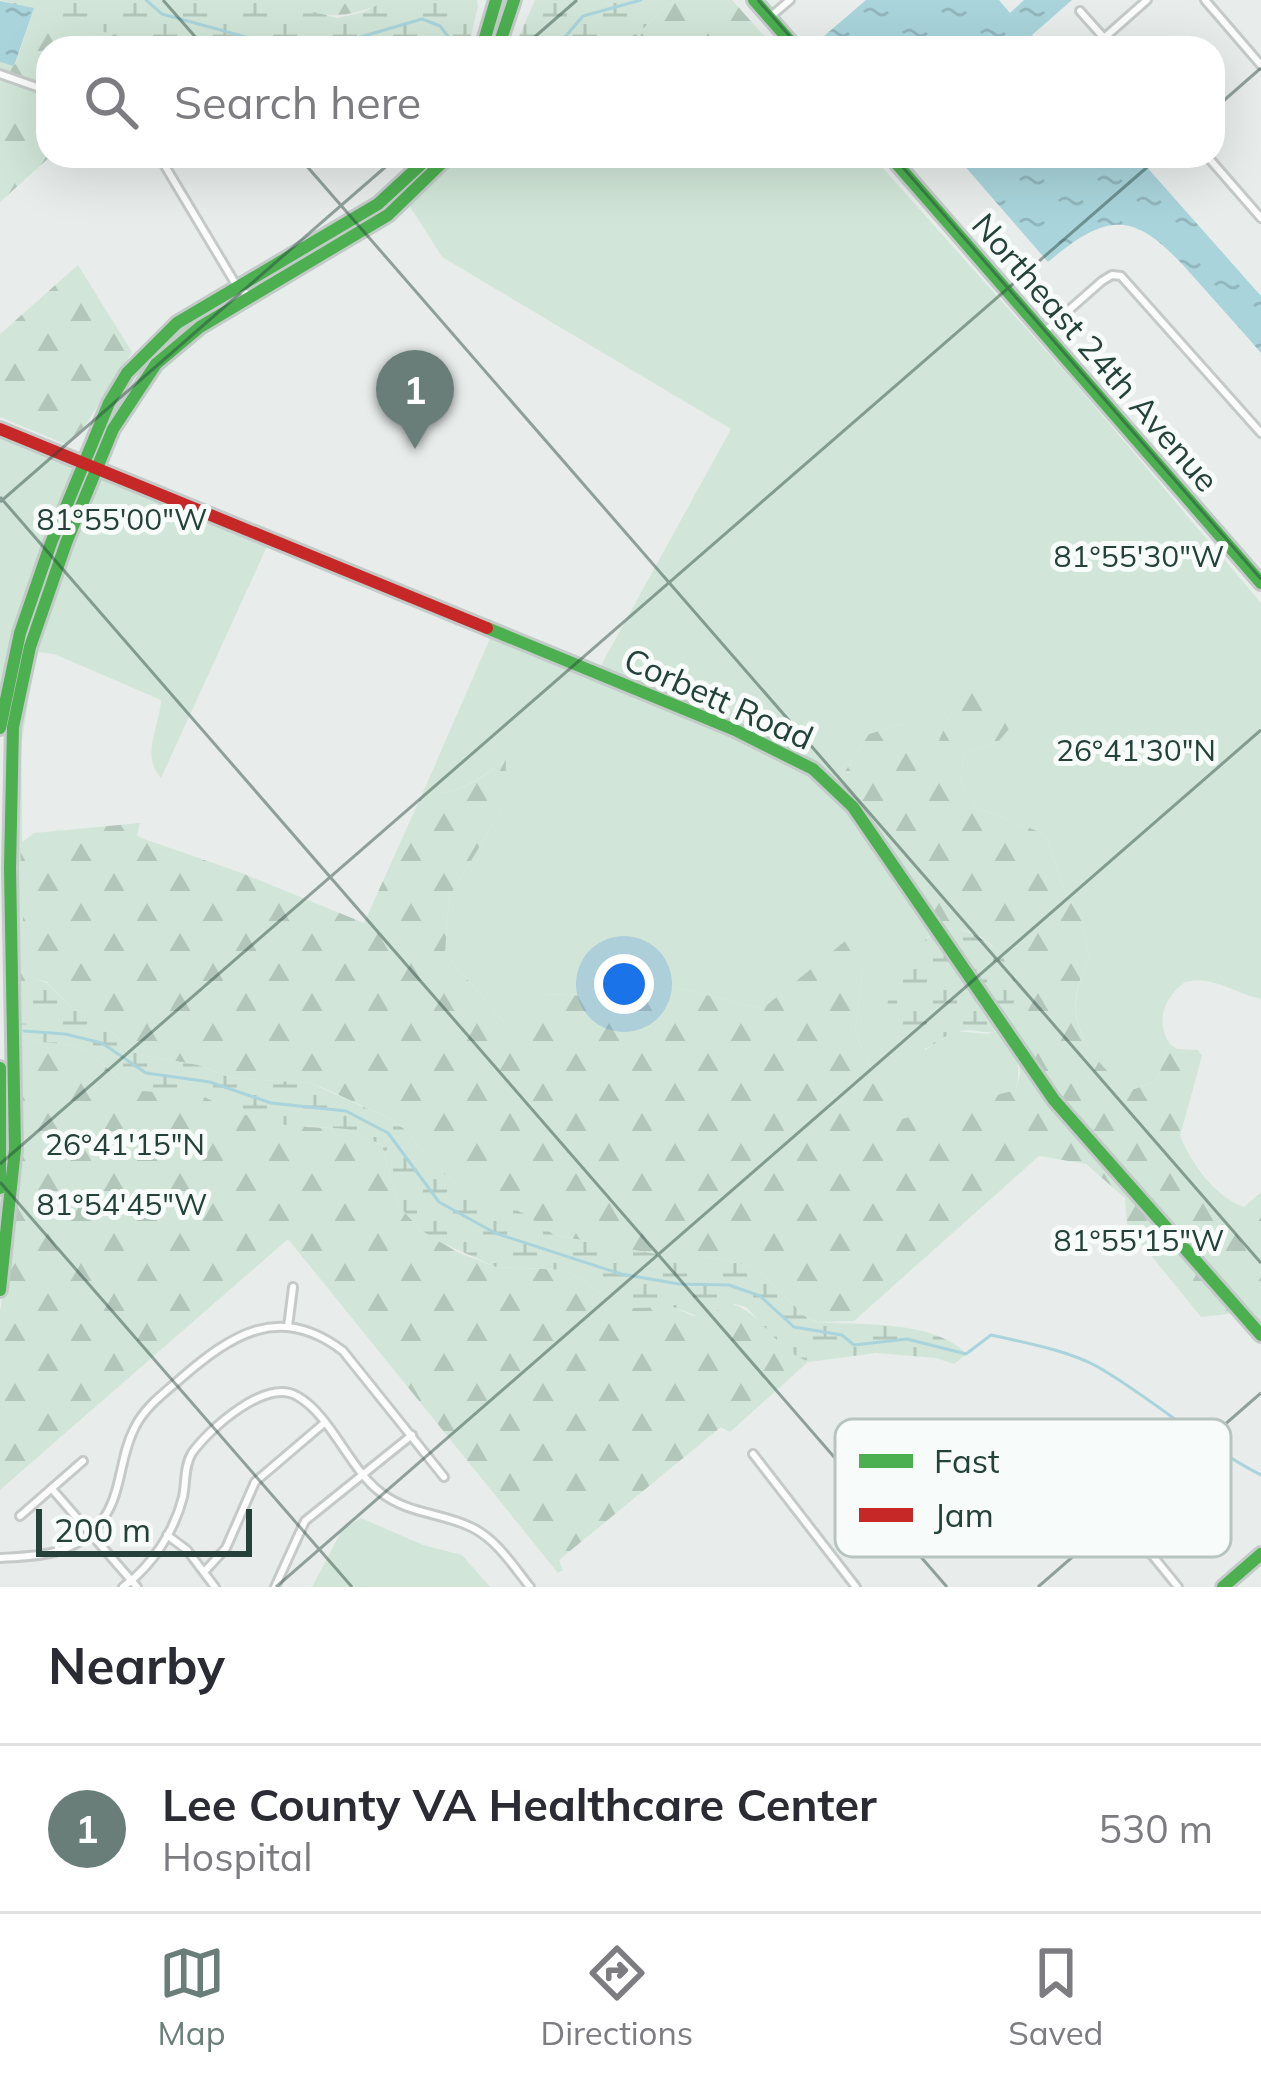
<!DOCTYPE html>
<html lang="en">
<head>
<meta charset="utf-8">
<style>
  :root { --surface:#fff; --page:#f7f7f7; --text:#2b2b33; --muted:#7c7c81; --line:#e1e1e2; --accent:#697e78 }
  body { margin:0; font-family:Mulish,sans-serif; background:var(--page); color:var(--text) }
  .scale { position:absolute; left:36px; bottom:30px; width:216px; box-sizing:border-box; padding-left:12px; border:6px solid #24423a; border-top:0; font-size:33px; line-height:42px; white-space:nowrap; color:#24423a; -webkit-text-stroke:9px #f7fbf9; paint-order:stroke }
  .you { position:absolute; left:624px; top:984px; width:42px; height:42px; margin:-30px; border:9px solid #fff; border-radius:50%; background:#1a73e8; box-shadow:0 0 0 18px #1a73e833 }
  .badge { display:grid; place-items:center; width:78px; height:78px; border-radius:50%; background:var(--accent); color:#fff; font-size:39px; font-weight:700 }
  .pin { position:absolute; translate:-50% -99px; filter:drop-shadow(0 3px 6px #0008) }
  .pin::after { content:''; position:absolute; top:63px; width:42px; height:36px; background:inherit; clip-path:polygon(0 0,100% 0,50% 100%) }
  .list { margin:0; padding:0; list-style:none }
  h2 { display:flex; justify-content:space-between; align-items:center; height:156px; margin:0; padding:0 48px; font-size:51px }
  h2 small { font-size:39px; font-weight:400; color:var(--muted) }
  .list li { display:grid; grid-template-columns:78px 1fr auto; gap:36px; align-items:center; box-sizing:border-box; height:168px; padding:0 48px; border-top:3px solid var(--line) }
  .list b { display:block; font-size:45px; white-space:nowrap }
  .list p { margin:0; font-size:39px; white-space:nowrap; color:var(--muted) }
  .list em { font-size:39px; font-style:normal; color:var(--muted) }
  .icon { flex:none; width:66px; height:66px; fill:none; stroke:currentColor; stroke-width:2; stroke-linecap:round; stroke-linejoin:round }
  .map { position:relative; flex:none; width:1261px; height:1587px; overflow:hidden }
  .search { position:absolute; background:var(--surface); box-shadow:0 12px 48px #0002; left:36px; right:36px; top:36px; height:132px; display:flex; align-items:center; gap:30px; box-sizing:border-box; padding:0 42px; border-radius:36px; color:var(--muted); font-size:45px }
  .sheet { height:324px; background:var(--surface) }
  nav { display:flex; justify-content:space-around; align-items:center; box-sizing:border-box; height:168px; border-top:3px solid var(--line); background:var(--surface); font-size:33px; color:var(--muted) }
  nav a { display:grid; justify-items:center; gap:6px }
  nav .on { color:var(--accent) }
  .map>svg:first-child { display:block }
  .green { fill:#d1e6d8 }
  .forest { fill:url(#forest-firs) }
  .wetland { fill:url(#wetland-marsh) }
  .water { fill:url(#water-ripples) }
  .lines { fill:none; stroke-linecap:round; stroke-linejoin:round }
  .stream { stroke:#a9d4db; stroke-width:3 }
  .street-casing { stroke:#c5cac8; stroke-width:12 }
  .fast-casing { stroke:#c3cbc8; stroke-width:18 }
  .jam-casing { stroke:#c3cbc8; stroke-width:18 }
  .street { stroke:#fcfcfc; stroke-width:6 }
  .fast { stroke:#4caf50; stroke-width:12 }
  .jam { stroke:#c62828; stroke-width:12 }
  .ticks { fill:none; stroke:#24423a; stroke-width:3; stroke-opacity:0.45 }
  .labels { text-anchor:middle; dominant-baseline:central; stroke-width:10; stroke-linejoin:round; paint-order:stroke }
  .street-label { font-size:33px; fill:#24423a; stroke:#f7fbf9 }
  .key { fill:#f7fbf9; stroke:#b8c4c0; stroke-width:3 }
  .key-label { font-size:33px; fill:#24423a }
  .ticks-label { font-size:30px; text-anchor:middle; fill:#24423a; stroke:#f7fbf9; stroke-width:10; stroke-linejoin:round; paint-order:stroke }
</style>
</head>
<body>
<div class="map">
<svg width="1261" height="1587" viewBox="0 0 1261 1587">
  <defs>
    <pattern id="forest-firs" width="22" height="20" patternUnits="userSpaceOnUse" patternTransform="scale(3)"><rect width="22" height="20" fill="#d1e6d8"/><path d="M5 1l3.5 6h-7zM16 11l3.5 6h-7z" fill="#b3c6ba"/></pattern>
    <pattern id="wetland-marsh" width="20" height="14" patternUnits="userSpaceOnUse" patternTransform="scale(3)"><rect width="20" height="14" fill="#d1e6d8"/><path d="M1 5h8M5 5V1M11 12h8M15 12V8" fill="none" stroke="#b3c6ba"/></pattern>
    <pattern id="water-ripples" width="26" height="14" patternUnits="userSpaceOnUse" patternTransform="scale(3)"><rect width="26" height="14" fill="#a9d4db"/><path d="M2 4q2-2 4 0t4 0M15 11q2-2 4 0t4 0" fill="none" stroke="#91b7bd"/></pattern>
  </defs>
  <rect width="100%" height="100%" fill="#e8edeb"/>
  <!-- green -->
  <g class="green">
    <path d="M454 156H872L1073 381 1261 603V999C1235 993 1212 975 1185 982 1164 997 1155 1022 1170 1044L1156 1082 1127 1091C1085 1052 1058 1015 1090 959L1081 915 1064 891 1045 834 976 807 960 780 965 753 998 742 954 707 935 750 901 724 869 734 837 784C772 727 678 702 599 669L731 429 442 257 409 205Z"/>
    <polygon points="0,433 78,465 17,631 0,700"/>
    <path d="M99 475 269 542 161 778C140 755 160 726 161 700L54 654 36 652 21 747 24 945 14 941C14 874 9 805 16 738 26 647 62 558 99 475Z"/>
    <path d="M492 634 766 747 811 772 857 820 934 933 926 938 925 1050 955 1031 987 1034 1001 1030C1016 1051 1022 1065 1016 1090L902 1120 877 1081 855 1033 863 967 762 1009 638 978 595 996 543 994 509 1027 445 954 449 897 505 805 504 761C483 776 450 802 424 790Z"/>
    <polygon points="361,1518 423,1545 462,1555 490,1587 312,1587 342,1530"/>
  </g>
  <!-- forest -->
  <g class="forest">
    <path d="M268 0H386C348 23 309 17 268 0Z"/>
    <polygon points="677,0 732,0 775,48 625,48 663,8"/>
    <polygon points="34,8 137,42 184,48 48,48 48,156 51,156 0,202 0,62 15,65"/>
    <polygon points="78,265 132,352 85,426 65,444 0,417 0,334"/>
    <path d="M980 686 1020 716 998 742 965 753 960 780 976 807 1045 834 1064 891 1081 915 1090 959C1057 1015 1085 1052 1128 1091L1156 1082 1170 1044 1177 1049 1198 1050 1202 1056 1180 1136C1192 1164 1214 1196 1244 1207L1261 1192V1329L1057 1098 1006 1024C1030 981 993 923 943 929L866 816 837 784 869 734 901 724 935 749 954 707Z"/>
    <path d="M506 760 505 805 449 897 445 954 508 1026 543 994 595 996 638 978 762 1009 855 933 863 967 855 1033 877 1081 902 1119 1016 1090 1020 1074 1017 1052 1090 1151 1236 1313 1201 1317 1127 1226 1125 1198 1086 1164 1039 1156 854 1321 817 1322 806 1317 754 1267 705 1256 667 1257 554 1235 456 1184 432 1165 408 1132 391 1119 328 1090 310 1083 231 1078 198 1065 140 1055 89 1015 70 1006 47 982 36 979 29 1025 17 1023 14 941 24 944 20 844 34 833 140 823 137 836 147 840 239 872 364 923 424 790C451 802 484 776 506 760Z"/>
    <path d="M18 1040 73 1045 87 1050 123 1082 201 1095 235 1112 308 1127 347 1129 382 1145 398 1205 421 1230 457 1252 496 1267 566 1270 617 1304 673 1307 693 1316C706 1313 719 1307 731 1305 746 1302 788 1351 808 1362L730 1432 721 1427 559 1560 563 1570 558 1573 288 1239 0 1490V1311L16 1212 21 1143Z"/>
  </g>
  <!-- wetland -->
  <g class="wetland">
    <polygon points="0,0 268,0 337,18 364,12 386,0 477,0 478,6 468,48 184,48 137,42"/>
    <polygon points="535,0 677,0 663,8 625,48 514,48"/>
    <path d="M954 928C999 937 1031 980 1006 1024L943 929Z"/>
    <path d="M935 932 1001 1030C986 1036 976 1028 961 1031 943 1033 934 1050 914 1051 857 1026 902 956 935 932Z"/>
    <path d="M36 979 47 983 70 1006 89 1015 140 1055 198 1065 231 1078 310 1083 391 1119 408 1132 432 1165 456 1184 525 1214 554 1235 667 1256H705L754 1267 806 1317 816 1322C860 1325 934 1320 967 1354L954 1364 936 1358 876 1353 808 1362 786 1350 746 1307 735 1304 700 1317 673 1307 633 1308 617 1304 566 1270 496 1267 438 1241 421 1230 398 1205 382 1145 347 1129 285 1125 235 1112 201 1095 142 1091 123 1082 87 1050 73 1045 18 1040 17 1023 29 1024 30 980Z"/>
  </g>
  <!-- water -->
  <g class="water">
    <polygon points="866,0 999,0 1010,13 1024,0 1072,0 1032,35 1043,48 810,48"/>
    <polygon points="0,1 34,8 14,66 0,62"/>
    <path d="M956 156H1137L1261 296V353C1238 326 1214 300 1191 274 1137 213 1111 208 1048 262Z"/>
  </g>
  <g class="lines">
    <!-- stream -->
    <g class="stream">
      <polyline points="146,0 162,14 257,40 294,38 323,48 422,19 440,26 450,39 472,39"/>
      <polyline points="527,48 565,37 583,16 641,0"/>
      <path d="M24 1031 65 1034 102 1043 146 1073 210 1082 271 1103 346 1111 388 1133 439 1202 495 1233 621 1274 679 1284 729 1285 760 1296 794 1327 842 1335 854 1345 907 1339 966 1354 991 1335C1026 1343 1067 1350 1098 1367 1155 1400 1203 1445 1261 1475"/>
    </g>
    <defs>
      <g id="street">
        <polyline points="1205,0 1261,65"/>
        <polyline points="1080,11 1113,48"/>
        <polyline points="770,17 790,0"/>
        <polyline points="1104,38 1147,0"/>
        <polyline points="0,74 48,91"/>
        <polyline points="159,156 238,288 251,297"/>
        <polyline points="1207,156 1261,218"/>
        <polyline points="1044,332 1102,281 1112,275 1121,276 1261,433"/>
        <polyline points="288,1327 293,1287"/>
        <polyline points="753,1454 856,1587"/>
        <polyline points="1075,1460 1178,1587"/>
        <polyline points="52,1489 137,1587"/>
        <polyline points="20,1516 83,1461"/>
        <polyline points="167,1535 187,1550 215,1587"/>
        <path d="M0 1558C35 1556 69 1556 95 1529 124 1499 117 1461 135 1427 145 1407 163 1394 179 1380 231 1335 279 1302 343 1351L444 1477"/>
        <polyline points="205,1571 226,1548 255,1482 323,1424"/>
        <path d="M123 1587C152 1566 174 1532 183 1497 186 1483 184 1466 192 1453 210 1428 266 1378 297 1396 330 1414 349 1468 380 1492 409 1515 442 1512 473 1528 498 1541 513 1566 530 1587"/>
        <polyline points="275,1587 305,1521 412,1435"/>
      </g>
      <g id="fast">
        <polyline points="754,0 796,48"/>
        <polyline points="482,48 496,0"/>
        <polyline points="498,48 514,0"/>
        <polyline points="890,156 1261,583"/>
        <polyline points="487,628 735,730 813,769 853,807 1054,1100 1261,1335"/>
        <polyline points="0,728 20,633 51,543 109,403 127,373 177,323 378,204 430,156"/>
        <polyline points="0,1068 0,1188"/>
        <polyline points="0,1290 15,1149 10,868 13,727 30,647 66,543 113,429 156,364 200,327 388,215 449,156"/>
        <polyline points="1223,1587 1261,1554"/>
      </g>
      <polyline id="jam" points="0,429 487,628"/>
    </defs>
    <!-- street casing -->
    <use href="#street" class="street-casing"/>
    <!-- fast casing -->
    <use href="#fast" class="fast-casing"/>
    <!-- jam casing -->
    <use href="#jam" class="jam-casing"/>
    <!-- street -->
    <use href="#street" class="street"/>
    <!-- fast -->
    <use href="#fast" class="fast"/>
    <!-- jam -->
    <use href="#jam" class="jam"/>
  </g>
  <!-- ticks -->
  <path class="ticks" d="M163 0 205 48M758 0 800 48M522 48 577 0M1213 110 1261 68M298 156 1261 1263M893 156 1261 579M0 497 947 1587M0 502 398 156M0 1164 1160 156M0 1182 352 1587M276 1587 1261 730M1038 1587 1261 1393"/>
  <g class="labels">
    <!-- street labels -->
    <g class="street-label">
      <text transform="translate(1096 352) rotate(49)">Northeast 24th Avenue</text>
      <text transform="translate(719 698) rotate(24)">Corbett Road</text>
    </g>
  </g>
  <!-- legend -->
  <rect x="835" y="1419" width="396" height="138" rx="18" class="key"/>
  <rect x="859" y="1454" width="54" height="14" fill="#4caf50"/>
  <rect x="859" y="1508" width="54" height="14" fill="#c62828"/>
  <g class="key-label">
    <text x="934" y="1473">Fast</text>
    <text x="934" y="1527">Jam</text>
  </g>
  <g class="ticks-label">
    <text x="122" y="530">81°55'00"W</text>
    <text x="1139" y="567">81°55'30"W</text>
    <text x="1136" y="761">26°41'30"N</text>
    <text x="125" y="1155">26°41'15"N</text>
    <text x="122" y="1215">81°54'45"W</text>
    <text x="1139" y="1251">81°55'15"W</text>
  </g>
</svg>
<div class="scale">200 m</div>
<div class="you"></div>
<div class="pin badge" style="left:415px;top:449px">1</div>
<div class="search"><svg class="icon" aria-label="search" viewBox="0 0 24 24"><circle cx="10" cy="10" r="6"/><path d="M15 15l6 6"/></svg>Search here</div>
</div>
<section class="sheet">
<h2>Nearby<small></small></h2>
<ul class="list">
<li><span class="badge">1</span><div><b>Lee County VA Healthcare Center</b><p>Hospital</p></div><em>530 m</em></li>
</ul>
</section>
<nav>
<a class="on"><svg class="icon" aria-label="map" viewBox="0 0 24 24"><path d="M3 6l6-2 6 2 6-2v14l-6 2-6-2-6 2zM9 4v14M15 6v14"/></svg>Map</a>
<a><svg class="icon" aria-label="directions" viewBox="0 0 24 24"><path d="M12 3l9 9-9 9-9-9zM9 14v-3h6M13 9l2 2-2 2"/></svg>Directions</a>
<a><svg class="icon" aria-label="saved" viewBox="0 0 24 24"><path d="M7 4h10v16l-5-4-5 4z"/></svg>Saved</a>
</nav>
</body>
</html>
